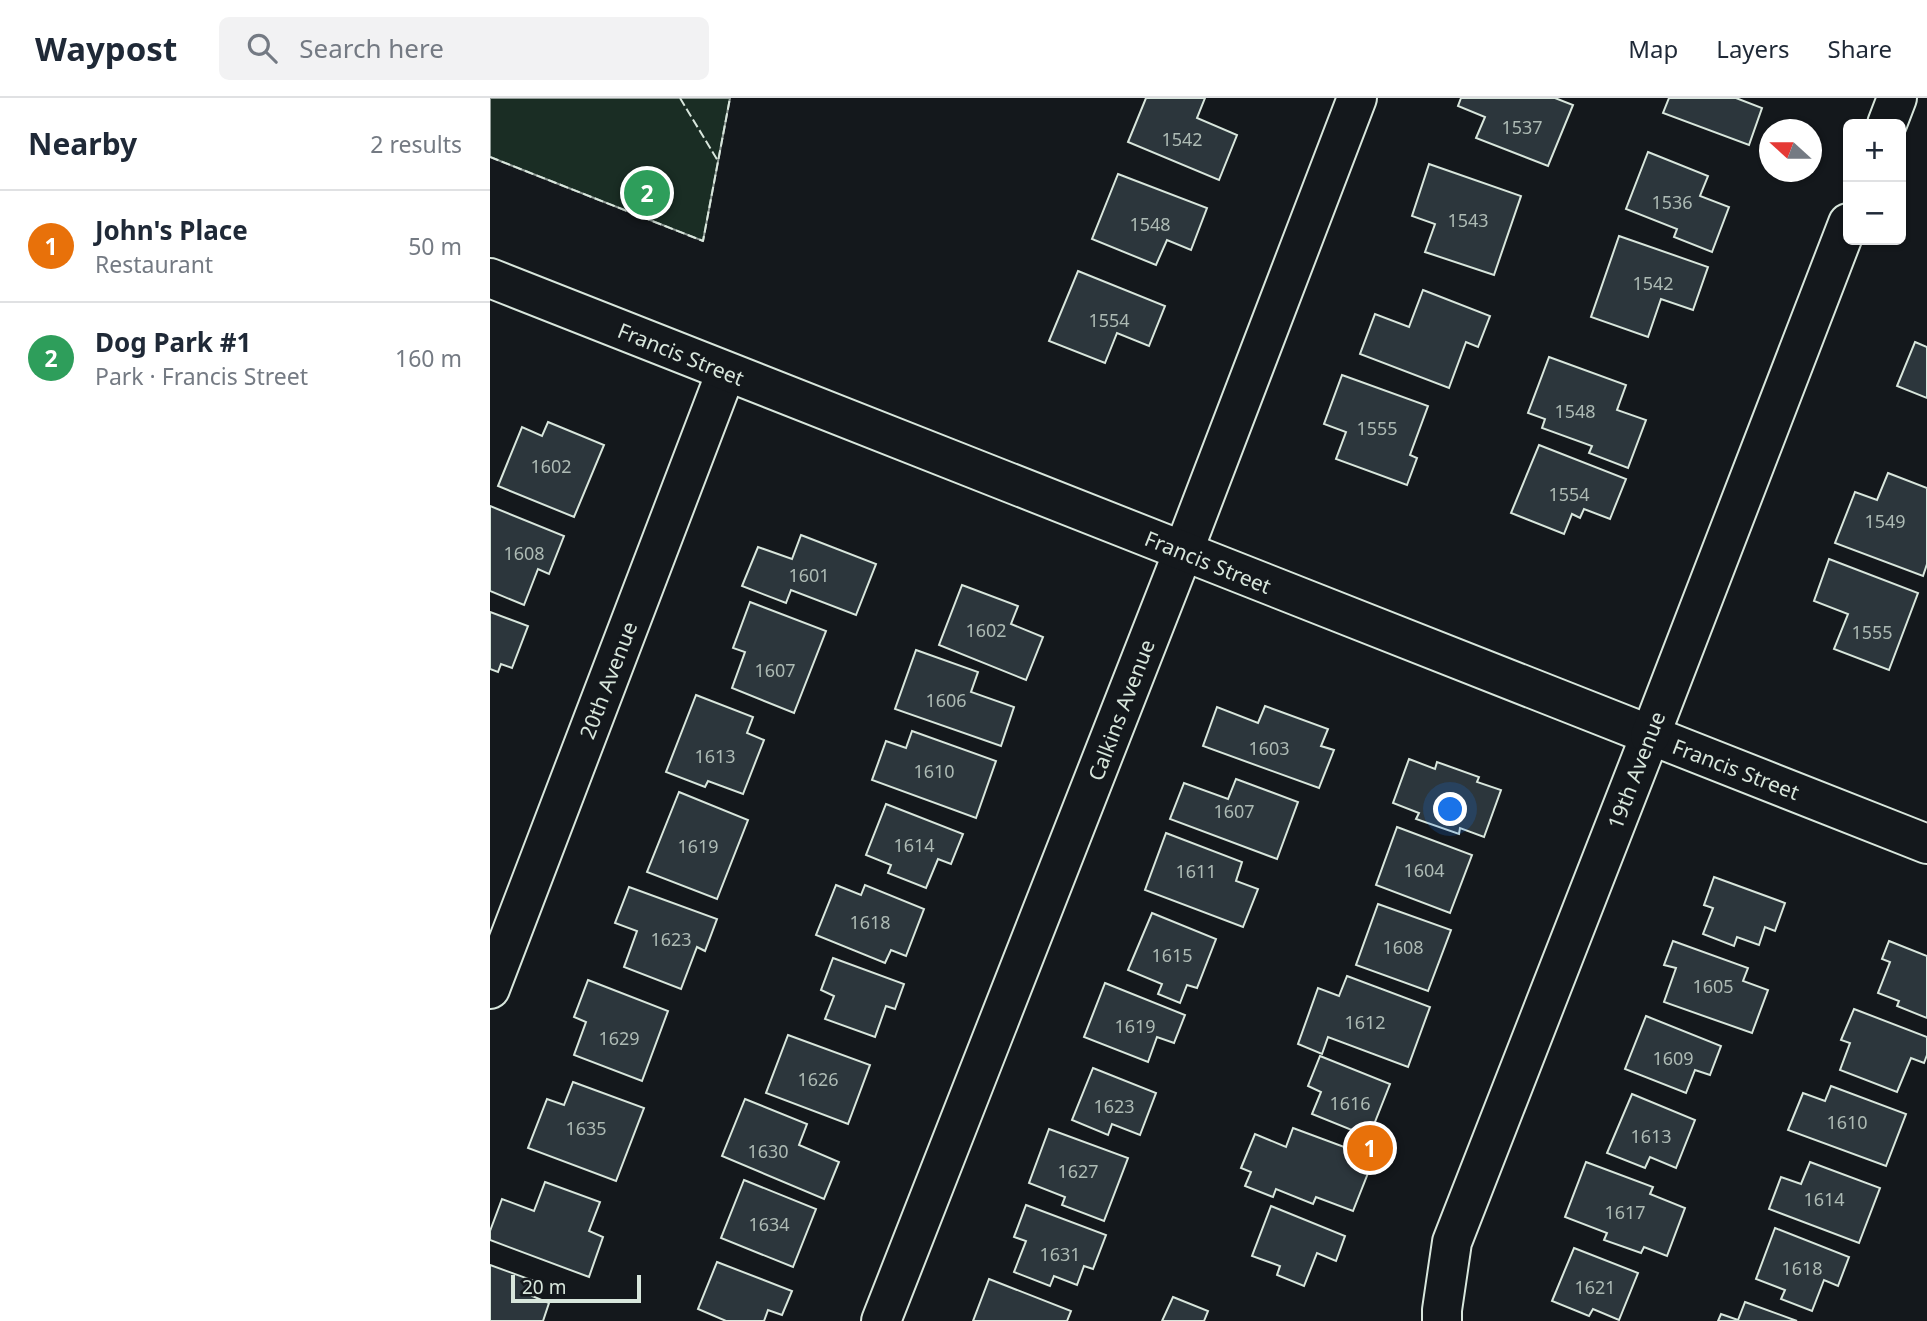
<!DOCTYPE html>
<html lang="en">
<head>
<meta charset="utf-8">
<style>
  :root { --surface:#fff; --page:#f2f2f3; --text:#1f2937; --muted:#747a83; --line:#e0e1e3; --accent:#d93025 }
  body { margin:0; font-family:"Noto Sans",sans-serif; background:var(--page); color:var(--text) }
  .controls { position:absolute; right:21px; top:21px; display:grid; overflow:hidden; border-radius:10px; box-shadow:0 2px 5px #0004 }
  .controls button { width:63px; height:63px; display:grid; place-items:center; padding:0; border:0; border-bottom:2px solid var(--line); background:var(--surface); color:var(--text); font:35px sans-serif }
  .compass { position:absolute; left:1269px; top:21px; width:63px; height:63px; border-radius:50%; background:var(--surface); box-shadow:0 2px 5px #0004; rotate:291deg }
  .scale { position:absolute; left:21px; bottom:18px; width:130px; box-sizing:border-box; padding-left:7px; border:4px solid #d8e6dc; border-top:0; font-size:19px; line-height:24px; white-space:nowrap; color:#d8e6dc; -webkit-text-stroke:5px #14181c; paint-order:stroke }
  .you { position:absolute; left:961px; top:712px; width:24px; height:24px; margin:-18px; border:5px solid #fff; border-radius:50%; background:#1a73e8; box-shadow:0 0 0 10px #1a73e833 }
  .badge { display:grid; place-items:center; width:46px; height:46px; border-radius:50%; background:var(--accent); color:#fff; font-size:23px; font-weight:700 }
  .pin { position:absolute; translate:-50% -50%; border:4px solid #fff; box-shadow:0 2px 7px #0006 }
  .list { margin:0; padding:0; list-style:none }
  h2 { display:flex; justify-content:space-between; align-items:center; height:91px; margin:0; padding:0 28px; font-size:30px }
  h2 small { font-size:23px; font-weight:400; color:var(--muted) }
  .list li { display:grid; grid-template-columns:46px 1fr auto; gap:21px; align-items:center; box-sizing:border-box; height:112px; padding:0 28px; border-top:2px solid var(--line) }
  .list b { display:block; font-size:26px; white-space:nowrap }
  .list p { margin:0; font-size:23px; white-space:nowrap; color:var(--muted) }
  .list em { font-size:23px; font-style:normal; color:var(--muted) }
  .icon { flex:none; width:38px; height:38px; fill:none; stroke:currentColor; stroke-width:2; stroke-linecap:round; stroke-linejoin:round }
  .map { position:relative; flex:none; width:1437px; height:1223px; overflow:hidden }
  header { display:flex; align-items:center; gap:42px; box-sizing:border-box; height:98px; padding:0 35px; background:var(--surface); border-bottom:2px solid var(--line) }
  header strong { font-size:33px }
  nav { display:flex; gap:38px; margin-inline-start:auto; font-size:24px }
  .search { width:490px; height:63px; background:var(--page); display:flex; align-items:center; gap:18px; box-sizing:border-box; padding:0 24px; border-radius:10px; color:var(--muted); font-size:26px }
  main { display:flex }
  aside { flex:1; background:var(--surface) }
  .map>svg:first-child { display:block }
  .green { fill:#1a2d24; stroke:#939e99; stroke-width:2 }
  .building { fill:#2c363c; stroke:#d8e6dc; stroke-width:2 }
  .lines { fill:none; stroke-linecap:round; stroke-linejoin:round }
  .street-casing { stroke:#d8e6dc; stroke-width:42 }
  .secondary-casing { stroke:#d8e6dc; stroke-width:42 }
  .street { stroke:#14181c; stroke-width:38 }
  .secondary { stroke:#14181c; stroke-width:38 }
  .fence { stroke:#d8e6dc; stroke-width:2; stroke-dasharray:9 3.5; stroke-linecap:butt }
  .labels { text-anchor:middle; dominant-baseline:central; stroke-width:5; stroke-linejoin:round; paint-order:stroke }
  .number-label { font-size:18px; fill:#adbab4 }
  .street-label { font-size:21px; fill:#d8e6dc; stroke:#14181c }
</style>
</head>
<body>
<header>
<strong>Waypost</strong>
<div class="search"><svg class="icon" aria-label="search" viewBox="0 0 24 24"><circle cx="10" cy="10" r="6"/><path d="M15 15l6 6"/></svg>Search here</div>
<nav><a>Map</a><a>Layers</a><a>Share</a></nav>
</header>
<main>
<aside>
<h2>Nearby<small>2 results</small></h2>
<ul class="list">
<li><span class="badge" style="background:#e8710a">1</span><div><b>John's Place</b><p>Restaurant</p></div><em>50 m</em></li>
<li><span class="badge" style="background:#2e9e5b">2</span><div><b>Dog Park #1</b><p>Park · Francis Street</p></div><em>160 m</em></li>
</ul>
</aside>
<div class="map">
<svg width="1437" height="1223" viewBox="0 0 1437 1223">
  <rect width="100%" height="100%" fill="#14181c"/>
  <!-- green -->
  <polygon class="green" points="0,0 240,0 213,143 0,59"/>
  <!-- building -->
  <g class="building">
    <polygon points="656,0 715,0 707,20 747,37 729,82 638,44"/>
    <polygon points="971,0 1065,0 1083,7 1058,68 986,40 995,19 968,8"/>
    <polygon points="1179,0 1246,0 1272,10 1259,47 1173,15"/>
    <polygon points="1158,54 1218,78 1210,98 1239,109 1222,154 1184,139 1187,131 1136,111"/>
    <polygon points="939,66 1031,98 1004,177 935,154 945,126 922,118"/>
    <polygon points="628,76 717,110 701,152 677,142 666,167 602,141"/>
    <polygon points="1129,138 1218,169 1203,212 1171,201 1158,239 1101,219"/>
    <polygon points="588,173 675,208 659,248 627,235 615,265 559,243"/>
    <polygon points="933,192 1000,218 988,249 976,244 959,290 870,256 885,216 919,229"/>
    <polygon points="1425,244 1437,249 1437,300 1407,288"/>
    <polygon points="1059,259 1136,287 1127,312 1156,322 1138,370 1099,355 1102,348 1052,330 1055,321 1038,315"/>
    <polygon points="852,277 938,308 920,357 927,360 917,387 846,361 856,334 834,326"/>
    <polygon points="58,324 114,347 84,419 8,388 32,329 52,338"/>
    <polygon points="1049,347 1136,381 1120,421 1094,411 1090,420 1082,416 1074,436 1021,415"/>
    <polygon points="1398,375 1437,390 1437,466 1433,478 1345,445 1365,394 1387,402"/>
    <polygon points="0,408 74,438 59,476 48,471 34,507 0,493"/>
    <polygon points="311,437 386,466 366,517 301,492 296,505 252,488 268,449 302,461"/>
    <polygon points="1339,461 1428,495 1399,572 1344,551 1358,516 1324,503"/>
    <polygon points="472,487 528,508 521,526 553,539 536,582 449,547"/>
    <polygon points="260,504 336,533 304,615 242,590 255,554 243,550"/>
    <polygon points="0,514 38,528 22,570 11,566 8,574 0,571"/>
    <polygon points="426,552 488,574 481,594 524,609 511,648 405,611"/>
    <polygon points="206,597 263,619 257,635 274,642 253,696 218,683 215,689 176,674"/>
    <polygon points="775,608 838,631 831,648 844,652 829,690 713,648 727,609 768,625"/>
    <polygon points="422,633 506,663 486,720 382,682 396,643 416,650"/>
    <polygon points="919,661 945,671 947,664 989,679 987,684 1011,692 994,739 970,730 969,736 926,721 929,715 903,705"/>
    <polygon points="746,681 808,704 787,761 680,721 694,685 738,701"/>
    <polygon points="189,694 258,722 227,801 157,774"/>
    <polygon points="396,706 473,736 461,766 448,761 436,790 398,775 401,767 376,757"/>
    <polygon points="907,729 982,757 960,815 886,787"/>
    <polygon points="676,735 752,764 746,783 768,791 753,829 655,792"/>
    <polygon points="1224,779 1295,805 1285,833 1275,829 1269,847 1247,839 1244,848 1213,836 1223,810 1214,807"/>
    <polygon points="346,787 371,797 375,787 434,811 416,858 401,852 395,865 326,837"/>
    <polygon points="139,789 227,821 215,853 207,849 191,891 134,869 147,833 125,825"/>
    <polygon points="888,806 961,832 938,893 866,867"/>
    <polygon points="662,815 726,841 707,890 697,887 690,905 668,896 672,886 638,872"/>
    <polygon points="1183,843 1258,870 1253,883 1278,892 1262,935 1174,904 1186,870 1174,867"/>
    <polygon points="1399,843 1437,858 1437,920 1407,908 1409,903 1388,895 1400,864 1392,861"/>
    <polygon points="343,860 414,886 405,911 396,908 385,939 335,921 344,898 331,892"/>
    <polygon points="857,878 940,909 918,969 838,939 832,956 808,946 828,890 849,898"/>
    <polygon points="98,882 178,913 152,983 84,957 96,924 84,919"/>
    <polygon points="615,885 695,917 684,945 667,939 658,964 594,939"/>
    <polygon points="1364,911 1437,939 1437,957 1434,965 1421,960 1407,994 1350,972 1360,945 1351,942"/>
    <polygon points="1156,918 1231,948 1220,977 1205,972 1196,995 1135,971"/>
    <polygon points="298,937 380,967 358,1026 276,995"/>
    <polygon points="830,958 900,986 879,1039 822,1016 831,994 818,988"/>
    <polygon points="603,970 666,995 650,1037 622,1026 618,1037 582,1022"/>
    <polygon points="83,984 154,1010 126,1083 38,1050 57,1001 74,1007"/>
    <polygon points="1341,988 1416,1016 1396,1068 1298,1032 1313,995 1335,1003"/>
    <polygon points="1142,996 1205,1022 1186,1070 1160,1059 1155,1070 1117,1055"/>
    <polygon points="255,1001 317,1026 309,1047 349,1064 334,1101 232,1058"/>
    <polygon points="803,1030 884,1060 863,1113 826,1099 823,1106 786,1091 783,1099 755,1088 761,1074 751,1070 765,1036 796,1049"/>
    <polygon points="559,1031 638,1060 614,1123 572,1107 575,1099 539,1085"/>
    <polygon points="1096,1064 1163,1089 1160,1096 1195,1110 1177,1158 1154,1149 1151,1155 1114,1142 1117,1135 1075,1119"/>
    <polygon points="1320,1064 1390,1090 1369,1145 1279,1111 1291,1079 1311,1086"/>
    <polygon points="254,1082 326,1111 303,1169 231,1140"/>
    <polygon points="55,1084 110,1104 99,1133 113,1139 99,1179 0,1142 0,1133 12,1101 44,1113"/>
    <polygon points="536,1107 616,1137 603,1171 594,1168 587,1187 564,1178 560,1188 524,1174 536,1143 524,1139"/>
    <polygon points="781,1108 855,1138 846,1163 827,1155 814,1188 787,1177 790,1168 762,1158"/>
    <polygon points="1285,1130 1359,1159 1348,1188 1334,1182 1322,1213 1291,1201 1295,1192 1266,1181"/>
    <polygon points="1084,1150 1148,1175 1129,1222 1103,1211 1099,1218 1062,1203"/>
    <polygon points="227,1164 302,1193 292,1217 278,1212 274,1223 236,1223 208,1211"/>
    <polygon points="0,1167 47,1184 42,1198 59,1205 53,1223 0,1223"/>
    <polygon points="499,1181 581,1213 577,1223 483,1223"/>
    <polygon points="683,1199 718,1213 714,1223 672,1223"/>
    <polygon points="1255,1204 1307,1223 1228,1223 1231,1216 1248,1222"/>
  </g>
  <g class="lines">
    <defs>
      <g id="street">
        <polyline points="0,891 236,274"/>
        <polyline points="391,1223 693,454 867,0"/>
        <polyline points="952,1223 952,1212 962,1144 1160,638"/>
      </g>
      <g id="secondary">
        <polyline points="1397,26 1407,0"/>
        <polyline points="0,180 1437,746"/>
        <polyline points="1160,638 1358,125"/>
      </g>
    </defs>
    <!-- street casing -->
    <use href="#street" class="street-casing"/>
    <!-- secondary casing -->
    <use href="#secondary" class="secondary-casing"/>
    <!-- street -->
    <use href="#street" class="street"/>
    <!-- secondary -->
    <use href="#secondary" class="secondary"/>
    <!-- fence -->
    <g class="fence">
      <polyline points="190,0 228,63"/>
      <polyline points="0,59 213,143 240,0"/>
    </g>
  </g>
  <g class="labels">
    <!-- number labels -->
    <g class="number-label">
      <text x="1032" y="29">1537</text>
      <text x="692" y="41">1542</text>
      <text x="1182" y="104">1536</text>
      <text x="978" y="122">1543</text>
      <text x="660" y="126">1548</text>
      <text x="1163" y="185">1542</text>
      <text x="619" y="222">1554</text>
      <text x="1085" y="313">1548</text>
      <text x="887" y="330">1555</text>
      <text x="61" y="368">1602</text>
      <text x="1079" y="396">1554</text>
      <text x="1395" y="423">1549</text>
      <text x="34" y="455">1608</text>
      <text x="319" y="477">1601</text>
      <text x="496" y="532">1602</text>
      <text x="1382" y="534">1555</text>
      <text x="285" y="572">1607</text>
      <text x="456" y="602">1606</text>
      <text x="779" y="650">1603</text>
      <text x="225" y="658">1613</text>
      <text x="444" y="673">1610</text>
      <text x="744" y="713">1607</text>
      <text x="424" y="747">1614</text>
      <text x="208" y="748">1619</text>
      <text x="934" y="772">1604</text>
      <text x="706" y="773">1611</text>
      <text x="380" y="824">1618</text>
      <text x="181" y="841">1623</text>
      <text x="913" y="849">1608</text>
      <text x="682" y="857">1615</text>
      <text x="1223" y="888">1605</text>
      <text x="875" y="924">1612</text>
      <text x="645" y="928">1619</text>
      <text x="129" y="940">1629</text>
      <text x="1183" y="960">1609</text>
      <text x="328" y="981">1626</text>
      <text x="860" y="1005">1616</text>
      <text x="624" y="1008">1623</text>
      <text x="1357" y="1024">1610</text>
      <text x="96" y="1030">1635</text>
      <text x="1161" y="1038">1613</text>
      <text x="278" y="1053">1630</text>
      <text x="588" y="1073">1627</text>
      <text x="1334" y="1101">1614</text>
      <text x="1135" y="1114">1617</text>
      <text x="279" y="1126">1634</text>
      <text x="570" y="1156">1631</text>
      <text x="1312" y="1170">1618</text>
      <text x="1105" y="1189">1621</text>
    </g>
    <!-- street labels -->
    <g class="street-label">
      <text transform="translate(191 256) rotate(22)">Francis Street</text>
      <text transform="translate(718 464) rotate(22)">Francis Street</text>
      <text transform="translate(118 582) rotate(-69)">20th Avenue</text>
      <text transform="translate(631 612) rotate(-69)">Calkins Avenue</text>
      <text transform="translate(1246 671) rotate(21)">Francis Street</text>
      <text transform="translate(1146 672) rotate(-69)">19th Avenue</text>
    </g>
  </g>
</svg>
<div class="controls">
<button>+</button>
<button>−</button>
</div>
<svg class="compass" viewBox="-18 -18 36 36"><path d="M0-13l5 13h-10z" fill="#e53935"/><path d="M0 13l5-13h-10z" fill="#747a83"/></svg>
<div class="scale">20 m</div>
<div class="you"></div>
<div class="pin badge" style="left:880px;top:1050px;background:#e8710a">1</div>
<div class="pin badge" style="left:157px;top:95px;background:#2e9e5b">2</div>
</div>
</main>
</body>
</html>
